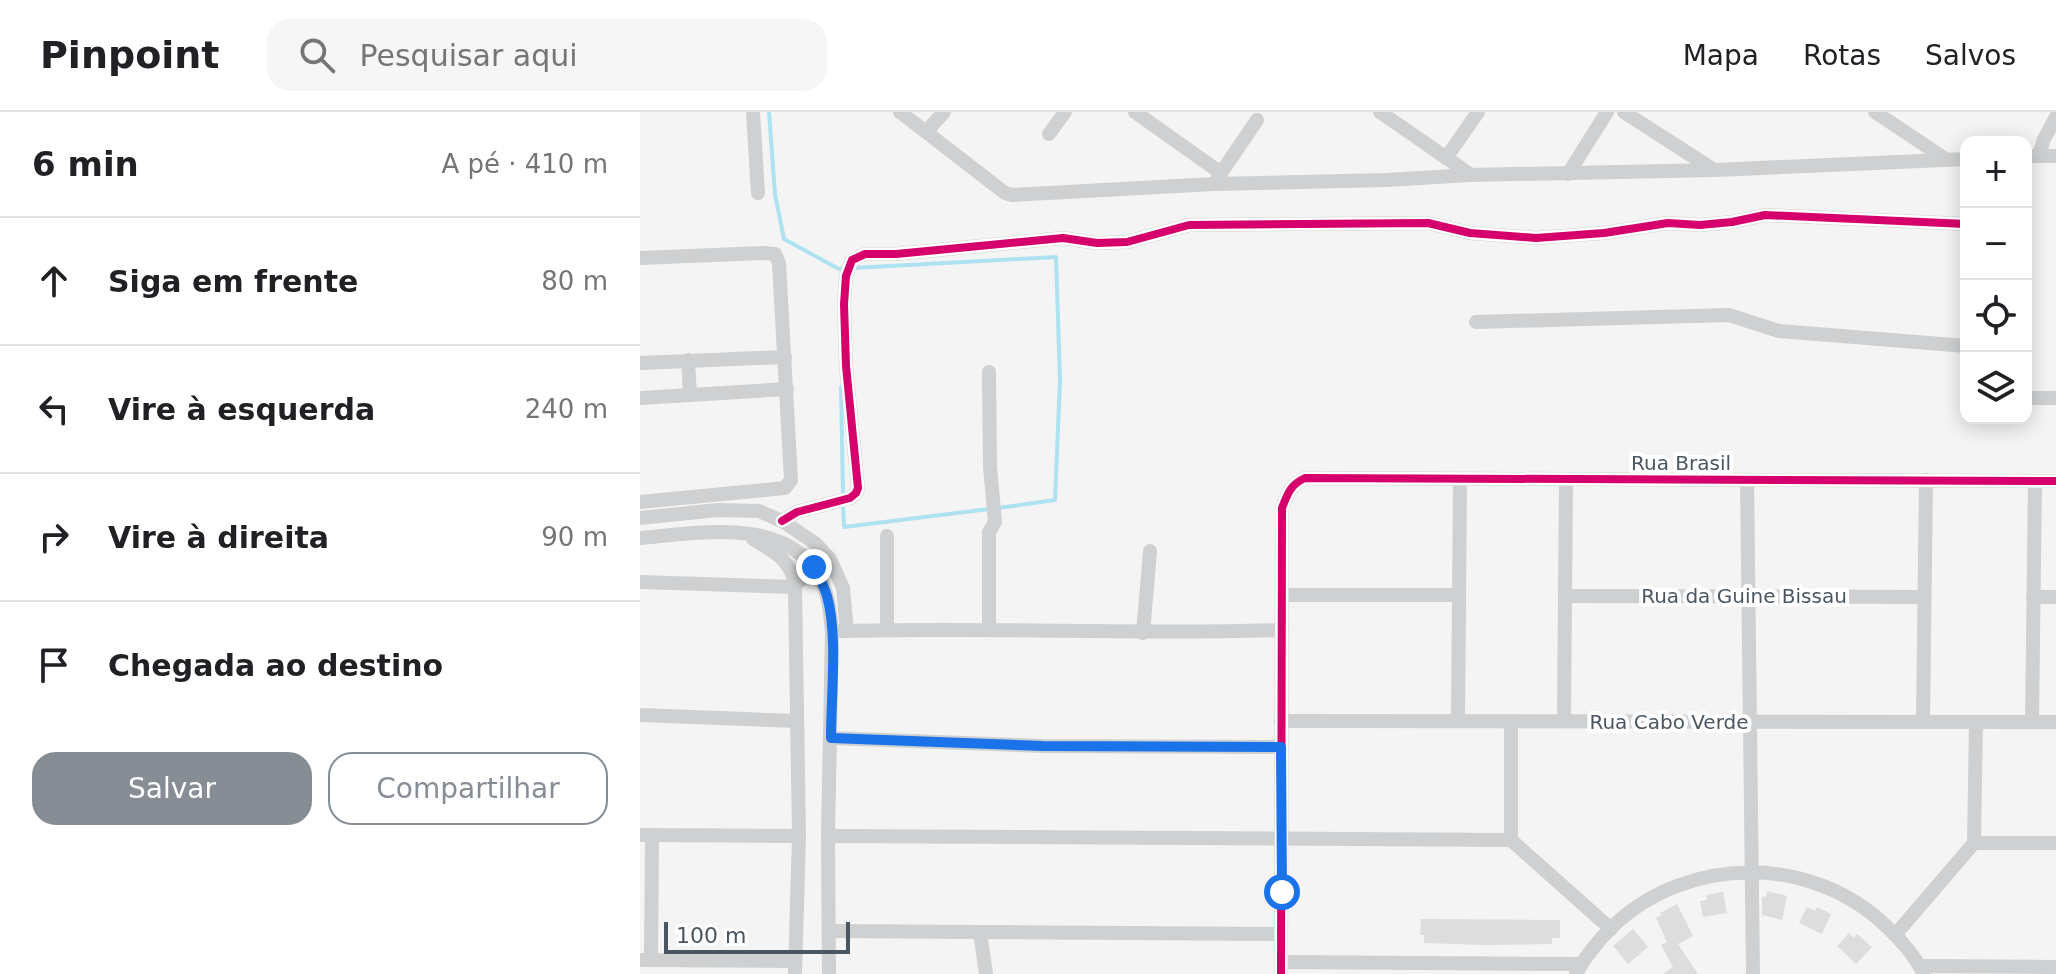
<!DOCTYPE html>
<html lang="pt">
<head>
<meta charset="utf-8">
<style>
  :root { --surface:#fff; --page:#f6f6f6; --text:#202124; --muted:#757577; --line:#e0e0e0; --accent:#868d94 }
  body { margin:0; font-family:"DejaVu Sans",sans-serif; background:var(--page); color:var(--text) }
  .controls { position:absolute; right:24px; top:24px; display:grid; overflow:hidden; border-radius:16px; box-shadow:0 4px 20px #0003 }
  .controls button { width:72px; height:72px; display:grid; place-items:center; padding:0; border:0; border-bottom:2px solid var(--line); background:var(--surface); color:var(--text); font:40px sans-serif }
  .scale { position:absolute; left:24px; bottom:20px; width:186px; box-sizing:border-box; padding-left:8px; border:4px solid #4a5661; border-top:0; font-size:22px; line-height:28px; white-space:nowrap; color:#4a5661; -webkit-text-stroke:6px #fff; paint-order:stroke }
  .stop { position:absolute; width:24px; height:24px; margin:-18px; border:6px solid #1a73e8; border-radius:50%; background:#fff }
  .stop.end { background:#1a73e8; border-color:#fff; box-shadow:0 2px 8px #0008 }
  .list { margin:0; padding:0; list-style:none }
  h2 { display:flex; justify-content:space-between; align-items:center; height:104px; margin:0; padding:0 32px; font-size:34px }
  h2 small { font-size:26px; font-weight:400; color:var(--muted) }
  .list li { display:grid; grid-template-columns:52px 1fr auto; gap:24px; align-items:center; box-sizing:border-box; height:128px; padding:0 32px; border-top:2px solid var(--line) }
  .list b { display:block; font-size:30px; white-space:nowrap }
  .list em { font-size:26px; font-style:normal; color:var(--muted) }
  .actions { display:flex; gap:16px; padding:24px 32px }
  .actions a { flex:1; padding:18px 0; border:2px solid var(--accent); border-radius:24px; text-align:center; font-size:28px; color:var(--accent) }
  .actions .main { background:var(--accent); color:#fff }
  .icon { flex:none; width:44px; height:44px; fill:none; stroke:currentColor; stroke-width:2; stroke-linecap:round; stroke-linejoin:round }
  .map { position:relative; flex:none; width:1416px; height:862px; overflow:hidden }
  header { display:flex; align-items:center; gap:48px; box-sizing:border-box; height:112px; padding:0 40px; background:var(--surface); border-bottom:2px solid var(--line) }
  header strong { font-size:38px }
  nav { display:flex; gap:44px; margin-inline-start:auto; font-size:28px }
  .search { width:560px; height:72px; background:var(--page); display:flex; align-items:center; gap:20px; box-sizing:border-box; padding:0 28px; border-radius:24px; color:var(--muted); font-size:30px }
  main { display:flex }
  aside { flex:1; background:var(--surface) }
  .map>svg:first-child { display:block }
  .lines { fill:none; stroke-linecap:round; stroke-linejoin:round }
  .stream { stroke:#aee2f0; stroke-width:4 }
  .building { fill:#ddddde }
  .minor { stroke:#ced0d2; stroke-width:14 }
  .cycleway-casing { stroke:#fff; stroke-width:13 }
  .cycleway { stroke:#d6006c; stroke-width:8 }
  .route { stroke:#1a73e8; stroke-width:10 }
  .labels { text-anchor:middle; dominant-baseline:central; stroke-width:8; stroke-linejoin:round; paint-order:stroke }
  .street-label { font-size:20px; fill:#4a5661; stroke:#fff }
</style>
</head>
<body>
<header>
<strong>Pinpoint</strong>
<div class="search"><svg class="icon" aria-label="search" viewBox="0 0 24 24"><circle cx="10" cy="10" r="6"/><path d="M15 15l6 6"/></svg>Pesquisar aqui</div>
<nav><a>Mapa</a><a>Rotas</a><a>Salvos</a></nav>
</header>
<main>
<aside>
<h2>6 min<small>A pé · 410 m</small></h2>
<ul class="list">
<li><svg class="icon" aria-label="ahead" viewBox="0 0 24 24"><path d="M12 20V5M6 11l6-6 6 6"/></svg><div><b>Siga em frente</b></div><em>80 m</em></li>
<li><svg class="icon" aria-label="left" viewBox="0 0 24 24"><path d="M17 20v-9H6M10 6l-5 5 5 5"/></svg><div><b>Vire à esquerda</b></div><em>240 m</em></li>
<li><svg class="icon" aria-label="right" viewBox="0 0 24 24"><path d="M7 20v-9h11M14 6l5 5-5 5"/></svg><div><b>Vire à direita</b></div><em>90 m</em></li>
<li><svg class="icon" aria-label="arrive" viewBox="0 0 24 24"><path d="M6 21V4h12l-3 4 3 4H6"/></svg><div><b>Chegada ao destino</b></div></li>
</ul>
<div class="actions"><a class="main">Salvar</a><a>Compartilhar</a></div>
</aside>
<div class="map">
<svg width="1416" height="862" viewBox="0 0 1416 862">
  <rect width="100%" height="100%" fill="#f4f4f4"/>
  <g class="lines">
    <!-- stream -->
    <g class="stream">
      <polyline points="129,0 135,82 144,127 199,157 204,156"/>
      <polyline points="213,156 416,145 420,268 415,388 358,396"/>
      <polyline points="201,275 203,382"/>
      <polyline points="203,391 204,415 349,397"/>
    </g>
  </g>
  <!-- building -->
  <g class="building">
    <polygon points="1127,779 1147,784 1142,808 1122,803 1122,784 1126,785"/>
    <polygon points="1083,780 1087,801 1063,805 1060,789 1067,788 1066,783"/>
    <polygon points="1037,792 1053,824 1038,832 1058,862 1023,862 1033,855 1021,833 1027,830 1016,806 1022,803 1020,801"/>
    <polygon points="1167,795 1175,799 1177,795 1191,802 1182,822 1159,811"/>
    <polygon points="781,807 920,808 920,826 912,826 912,832 845,833 784,831 784,823 780,823"/>
    <polygon points="993,817 1008,835 988,852 973,834"/>
    <polygon points="1209,821 1214,826 1217,822 1232,835 1216,852 1197,834"/>
  </g>
  <g class="lines">
    <!-- minor -->
    <g class="minor">
      <polyline points="113,0 118,81"/>
      <polyline points="260,0 365,81 372,83 574,72 746,68 831,63 1074,58 1326,47"/>
      <polyline points="495,0 581,61 574,72"/>
      <polyline points="740,0 831,63"/>
      <polyline points="984,0 1074,58"/>
      <polyline points="1235,0 1307,48"/>
      <polyline points="287,19 304,0"/>
      <polyline points="409,22 425,0"/>
      <polyline points="1386,44 1416,44"/>
      <polyline points="1399,44 1404,27 1416,5"/>
      <polyline points="806,46 838,0"/>
      <polyline points="581,61 617,8"/>
      <polyline points="928,62 967,0"/>
      <polyline points="0,146 123,141 135,142 139,151 151,368 145,376 0,390"/>
      <polyline points="836,210 1089,203 1139,219 1326,234"/>
      <polyline points="48,248 50,283"/>
      <polyline points="0,251 145,245"/>
      <polyline points="0,286 147,277"/>
      <polyline points="1386,286 1416,286"/>
      <polyline points="1107,368 1113,862"/>
      <polyline points="0,406 78,398 119,399 142,409 175,431 190,447 203,476 207,519 201,519"/>
      <polyline points="142,409 157,400 210,386 216,381 218,376 206,254 204,192 206,164 212,148 225,142 256,142 423,126 457,131 487,130 549,113 788,111 830,121 896,126 964,121 1028,111 1060,113 1092,110 1125,103 1326,112"/>
      <polyline points="247,424 247,518"/>
      <path d="M0 426C61 421 157 402 184 476 190 489 190 505 192 519L188 724 189 862"/>
      <path d="M113 427C135 440 152 448 155 475L159 724 155 862"/>
      <path d="M0 470 155 475C161 465 166 464 177 466L183 473"/>
      <polyline points="642,483 819,483"/>
      <polyline points="925,484 1284,485"/>
      <polyline points="1393,485 1416,485"/>
      <polyline points="349,518 349,420 355,410 350,355 349,260"/>
      <path d="M207 519C352 515 497 523 642 518"/>
      <polyline points="503,521 510,439"/>
      <polyline points="0,603 157,609"/>
      <polyline points="818,608 820,367"/>
      <polyline points="641,609 1416,610"/>
      <polyline points="871,609 871,728"/>
      <polyline points="924,609 926,367"/>
      <polyline points="1283,609 1286,368"/>
      <polyline points="1392,610 1395,369"/>
      <polyline points="191,626 403,634 641,635"/>
      <polyline points="0,723 159,724"/>
      <polyline points="188,724 871,728 971,817"/>
      <polyline points="1334,731 1416,731"/>
      <polyline points="189,819 641,822"/>
      <polyline points="340,820 346,862"/>
      <polyline points="1255,823 1334,731 1336,611"/>
      <polyline points="0,848 154,849"/>
      <polyline points="11,848 12,723"/>
      <polyline points="641,850 940,852"/>
      <polyline points="1280,854 1416,855"/>
      <path d="M641 862 642 396C648 381 650 373 665 366L1416 369"/>
      <path d="M936 862C945 844 959 828 973 814 1048 743 1171 742 1246 814 1261 828 1275 844 1284 862"/>
    </g>
    <defs>
      <g id="cycleway">
        <polyline points="142,409 157,400 210,386 216,381 218,376 206,254 204,192 206,164 212,148 225,142 256,142 423,126 457,131 487,130 549,113 788,111 830,121 896,126 964,121 1028,111 1060,113 1092,110 1125,103 1326,112"/>
        <path d="M641 862 642 396C648 381 650 373 665 366L1416 369"/>
      </g>
    </defs>
    <!-- cycleway casing -->
    <use href="#cycleway" class="cycleway-casing"/>
    <!-- cycleway -->
    <use href="#cycleway" class="cycleway"/>
  </g>
  <g class="lines">
    <!-- route -->
    <path class="route" d="M174 455C179 465 184 474 187 484 198 523 191 584 191 626L403 634 641 635 642 780"/>
  </g>
  <g class="labels">
    <!-- street labels -->
    <g class="street-label">
      <text x="1041" y="351">Rua Brasil</text>
      <text x="1104" y="484">Rua da Guine Bissau</text>
      <text x="1029" y="610">Rua Cabo Verde</text>
    </g>
  </g>
</svg>
<div class="controls">
<button>+</button>
<button>−</button>
<button><svg class="icon" aria-label="locate" viewBox="0 0 24 24"><circle cx="12" cy="12" r="6"/><path d="M12 2v4M12 18v4M2 12h4M18 12h4"/></svg></button>
<button><svg class="icon" aria-label="layers" viewBox="0 0 24 24"><path d="M12 4l9 5-9 5-9-5zM3 14l9 5 9-5"/></svg></button>
</div>
<div class="scale">100 m</div>
<div class="stop" style="left:642px;top:780px"></div>
<div class="stop end" style="left:174px;top:455px"></div>
</div>
</main>
</body>
</html>
